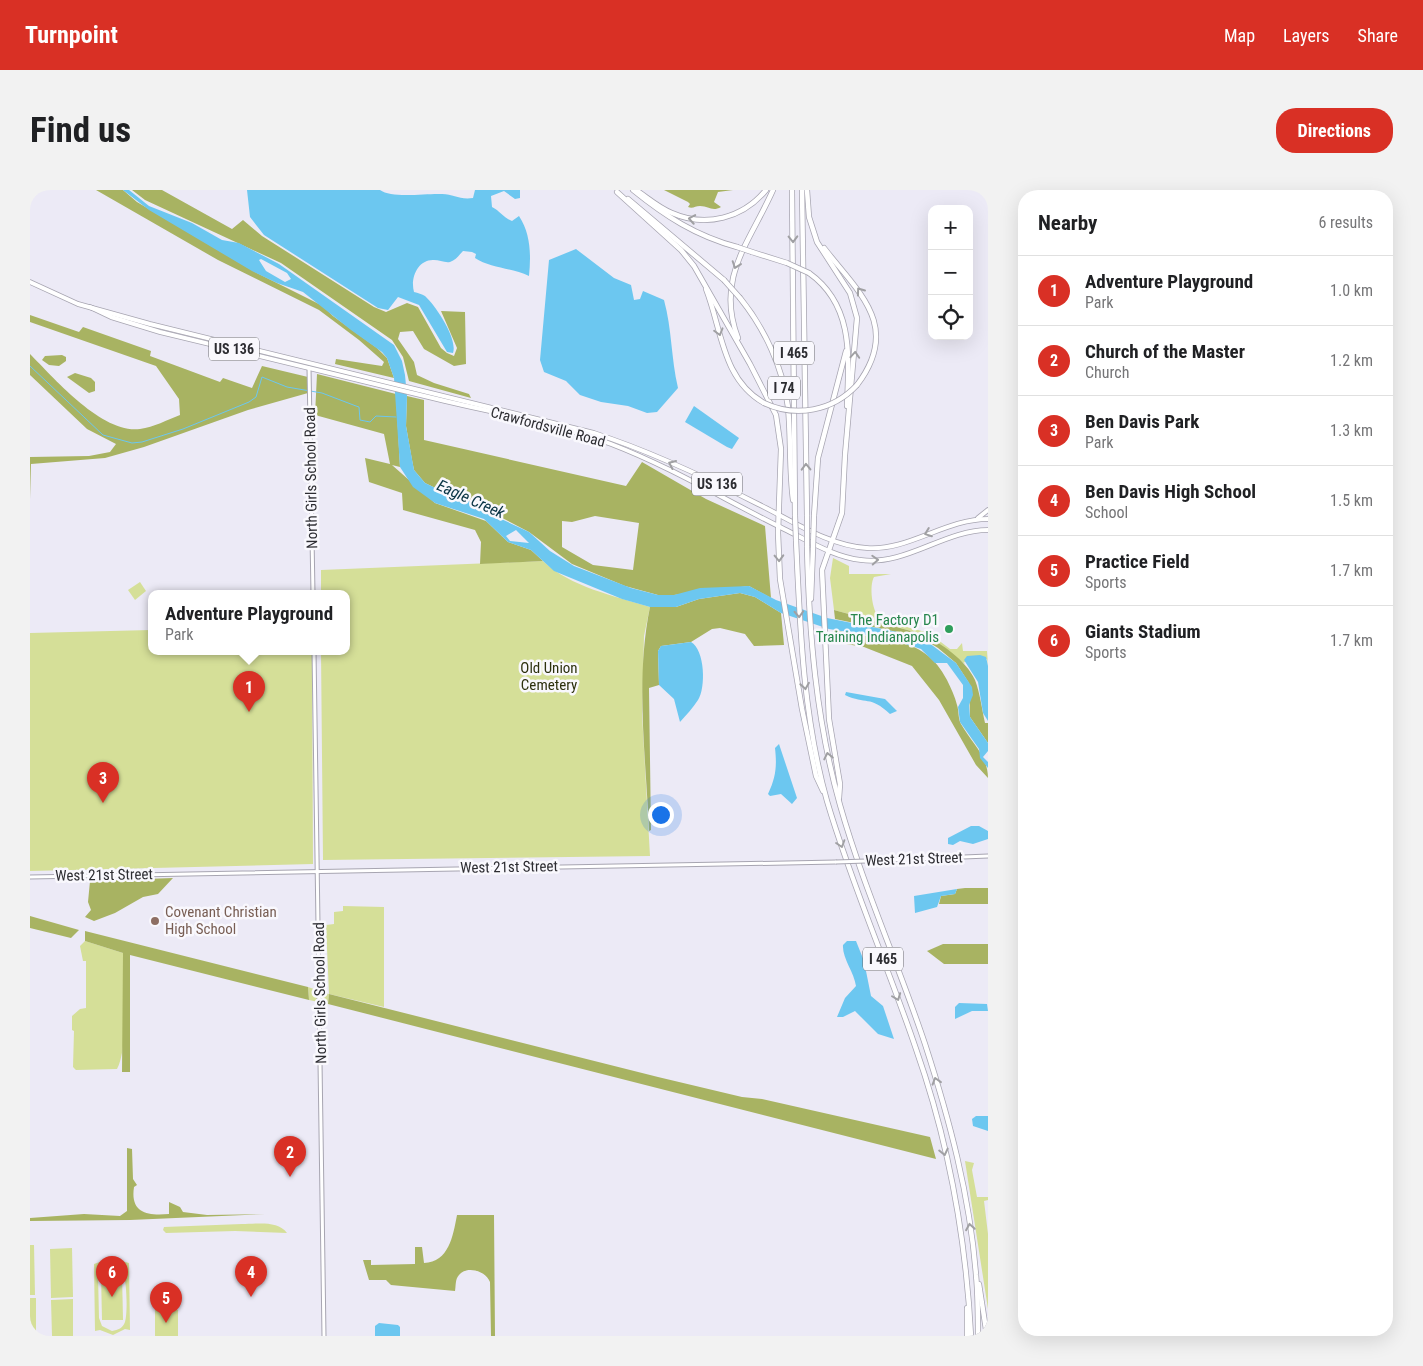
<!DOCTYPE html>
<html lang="en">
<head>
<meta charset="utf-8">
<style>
  :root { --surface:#fff; --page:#f2f2f2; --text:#202124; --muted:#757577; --line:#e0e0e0; --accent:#d93025 }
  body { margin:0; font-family:"Roboto Condensed",sans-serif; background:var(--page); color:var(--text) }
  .controls { position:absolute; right:15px; top:15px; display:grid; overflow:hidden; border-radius:10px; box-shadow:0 5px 20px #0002 }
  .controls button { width:45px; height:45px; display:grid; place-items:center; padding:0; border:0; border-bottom:1px solid var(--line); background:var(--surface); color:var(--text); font:25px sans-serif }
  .you { position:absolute; left:630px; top:624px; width:18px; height:18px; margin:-12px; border:4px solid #fff; border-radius:50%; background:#1a73e8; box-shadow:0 0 0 8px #1a73e833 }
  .badge { display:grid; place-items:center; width:32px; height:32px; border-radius:50%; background:var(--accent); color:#fff; font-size:16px; font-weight:700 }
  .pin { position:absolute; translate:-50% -41px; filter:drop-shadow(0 1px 2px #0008) }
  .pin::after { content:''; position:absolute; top:26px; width:18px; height:15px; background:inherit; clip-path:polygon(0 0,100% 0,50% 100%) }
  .popup { position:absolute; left:118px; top:400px; width:202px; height:65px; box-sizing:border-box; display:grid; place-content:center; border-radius:10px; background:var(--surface); filter:drop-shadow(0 1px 4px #0005); font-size:16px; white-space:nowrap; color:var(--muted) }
  .popup b { font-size:19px; color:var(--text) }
  .popup::after { content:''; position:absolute; left:50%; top:100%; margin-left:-10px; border:10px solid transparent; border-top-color:var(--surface) }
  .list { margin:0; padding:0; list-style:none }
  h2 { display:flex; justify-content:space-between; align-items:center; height:65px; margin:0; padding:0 20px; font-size:21px }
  h2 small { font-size:16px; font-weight:400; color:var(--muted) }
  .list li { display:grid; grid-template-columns:32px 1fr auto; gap:15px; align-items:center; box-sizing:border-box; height:70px; padding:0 20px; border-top:1px solid var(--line) }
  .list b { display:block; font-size:19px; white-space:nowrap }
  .list p { margin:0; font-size:16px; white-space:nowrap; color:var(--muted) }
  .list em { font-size:16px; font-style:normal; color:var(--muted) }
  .icon { flex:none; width:28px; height:28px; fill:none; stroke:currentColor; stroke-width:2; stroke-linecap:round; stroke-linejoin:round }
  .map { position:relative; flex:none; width:958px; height:1146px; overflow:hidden; border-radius:20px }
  header { display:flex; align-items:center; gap:30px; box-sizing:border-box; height:70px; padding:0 25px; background:var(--accent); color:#fff }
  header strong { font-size:24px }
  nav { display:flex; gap:28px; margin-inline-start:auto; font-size:18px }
  .intro { display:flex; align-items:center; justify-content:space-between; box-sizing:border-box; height:120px; padding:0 30px }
  h1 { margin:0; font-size:35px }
  .button { padding:12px 22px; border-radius:20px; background:var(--accent); color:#fff; font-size:18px; font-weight:700 }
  main { display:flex; gap:30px; padding:0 30px }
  aside { flex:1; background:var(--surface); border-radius:20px; box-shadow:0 5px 20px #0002 }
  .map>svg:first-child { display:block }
  .green { fill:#d5df98; fill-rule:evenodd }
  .forest { fill:#a8b362; fill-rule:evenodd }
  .water { fill:#6cc7f0; fill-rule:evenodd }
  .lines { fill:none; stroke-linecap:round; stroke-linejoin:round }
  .stream { stroke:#6cc7f0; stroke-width:1 }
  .secondary-casing { stroke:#a7a5b1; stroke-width:5 }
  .primary-casing { stroke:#a7a5b1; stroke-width:5.5 }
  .highway-casing { stroke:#a7a5b1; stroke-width:6 }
  .secondary { stroke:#fff; stroke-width:3 }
  .primary { stroke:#fff; stroke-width:4 }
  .highway { stroke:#fff; stroke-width:4.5 }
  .secondary-bridge-casing { stroke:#a7a5b1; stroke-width:5; stroke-linecap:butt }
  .highway-bridge-casing { stroke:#a7a5b1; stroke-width:6; stroke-linecap:butt }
  .secondary-bridge { stroke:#fff; stroke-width:3 }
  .highway-bridge { stroke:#fff; stroke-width:4.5 }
  .oneway { stroke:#a0a0a3 }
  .leisure-dot { fill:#2e9e5b; stroke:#f9f8fd; stroke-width:2 }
  .education-dot { fill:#8d6e63; stroke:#f9f8fd; stroke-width:2 }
  .labels { text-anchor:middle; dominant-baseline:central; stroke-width:5; stroke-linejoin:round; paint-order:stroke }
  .shield { fill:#f9f8fd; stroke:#6a6a6f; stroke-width:1 }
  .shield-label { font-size:14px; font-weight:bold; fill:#2d2d32 }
  .street-label { font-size:15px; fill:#2d2d32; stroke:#f9f8fd }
  .leisure-label { font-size:15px; fill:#27864d; stroke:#f9f8fd; text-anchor:end }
  .park-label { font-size:15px; fill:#2d310e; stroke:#f9f8fd }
  .education-label { font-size:15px; fill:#785e54; stroke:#f9f8fd; text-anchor:start }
  .water-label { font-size:16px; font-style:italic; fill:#083344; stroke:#f9f8fd }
</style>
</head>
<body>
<header>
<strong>Turnpoint</strong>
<nav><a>Map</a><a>Layers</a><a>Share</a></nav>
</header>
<div class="intro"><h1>Find us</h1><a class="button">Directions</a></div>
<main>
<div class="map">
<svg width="958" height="1146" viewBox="0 0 958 1146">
  <rect width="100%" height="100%" fill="#eceaf6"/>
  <!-- green -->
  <g class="green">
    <path d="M803 368 819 376V384H861L844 387C839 396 842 420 849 428L863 426 866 434 899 443 920 459H927L932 453 933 461H957L958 476 957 469 934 472 935 474 896 445 804 420 800 388Z"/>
    <path d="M513 371C540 397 585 406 620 417L614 446 612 524 620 666 293 670 291 461H316V403H291V380Z"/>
    <polygon points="110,392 116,401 105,410 98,400"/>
    <polygon points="121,440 121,461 282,461 283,674 0,681 0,443"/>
    <polygon points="313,716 354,717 354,817 299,804 298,814 279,810 278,797 299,804 296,735 304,734 304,722 313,721"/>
    <path d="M55 751 93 763C93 790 99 858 87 879L46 880 43 877 44 841 42 840V826L50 819 56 818V771H53L50 756Z"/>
    <polygon points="935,971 944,973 942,980 947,1007 958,1007 958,1010 954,1011 958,1044 958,1119"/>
    <path d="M212 1034C226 1034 248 1030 257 1043L205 1041 136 1043 133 1040 134 1037Z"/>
    <polygon points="0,1055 4,1055 5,1105 0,1105"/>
    <polygon points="42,1058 43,1107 21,1108 20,1059"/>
    <path d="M81 1068 99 1073 100 1140 95 1139 83 1145 70 1140 65 1141 64 1074ZM79 1073 90 1075C97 1082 98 1122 95 1132 93 1138 88 1140 82 1141L72 1136 69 1128 68 1084 71 1077Z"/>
    <polygon points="92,1083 93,1130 72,1130 71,1084"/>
    <rect x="0" y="1108" width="6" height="38"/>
    <polygon points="43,1109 43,1146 22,1146 21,1110"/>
    <rect x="125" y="1120" width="23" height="26"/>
  </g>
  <!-- forest -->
  <g class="forest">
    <polygon points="66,0 93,0 107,12 227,83 293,116 303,126 347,158 357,168 364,188 305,174 306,169 352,176 354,172 329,150 289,120 188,70"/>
    <polygon points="102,0 132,0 202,39 213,30 232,46 344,117 356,122 377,113 388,117 411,158 417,163 424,166 427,158 411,121 435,122 436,174 424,176 394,159 383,141 370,142 368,149 384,172 387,185 404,193 439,204 441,208 379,191 373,167 362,150 251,73 115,10"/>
    <path d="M634 0H703L688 2 684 12 691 17C682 22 679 16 670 16 665 16 663 19 658 17L660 14 658 12Z"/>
    <path d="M0 125 49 142 53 137 121 161 120 166 190 192 193 188 222 198 232 176 278 187V203L218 220 114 257 75 268 1 274 0 309V267L59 266 80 262 86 254 57 239 0 185V164C24 188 72 244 110 239 124 237 137 230 150 225L149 209 126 176 0 132Z"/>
    <polygon points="32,165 36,167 36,171 29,176 19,175 12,170 15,166"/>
    <polygon points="45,183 61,188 65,192 65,201 59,203 37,187"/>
    <polygon points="287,184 366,204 370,277 362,275 405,313 456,331 478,352 501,360 513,371 450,374 451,352 445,340 373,320 372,303 339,292 335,268 360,274 354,244 285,225"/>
    <path d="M377 206 394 210V250L596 296 612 272 676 309 735 336 741 408 719 396 644 405H628L595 396 542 374 499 342 436 309 420 305 395 293 384 280 382 270 376 236ZM565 326 609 333 603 380 563 375 532 357V331L542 332Z"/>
    <path d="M710 403 725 407 751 423 754 455 724 456 715 444 690 438 682 439 661 452 631 456 628 461 629 495 619 498 621 640 619 641C616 567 605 490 620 417H646L669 409Z"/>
    <path d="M804 420 892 444C911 453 936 470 945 490 950 503 952 519 955 533H958V553L940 527 939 493 926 473 908 458 895 450 872 443 805 429Z"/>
    <path d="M804 440C848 451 894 443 917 490 921 498 925 507 927 515 929 521 928 529 931 534 941 552 958 566 958 588L946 575 909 510 882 476 834 457 804 452Z"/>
    <polygon points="143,688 128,704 113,707 85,723 64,731 55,727 61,720 58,712 60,691"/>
    <polygon points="935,698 958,698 958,714 909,714 911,706 925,704 927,699"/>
    <polygon points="0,726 49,740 41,748 0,738"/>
    <polygon points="55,741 278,797 279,810 100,765 100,882 92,882 93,763 55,751"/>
    <polygon points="913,754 958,754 958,774 914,774 897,761"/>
    <polygon points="299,804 628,887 712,907 732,909 900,947 906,969 298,814"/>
    <path d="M97 958 102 959 103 989 107 995 104 997C100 1023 117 1026 139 1024V1012L150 1017 153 1022 177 1025 235 1024 100 1030 0 1031V1028L54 1024 90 1026 97 1021Z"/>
    <path d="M427 1025H464L465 1146H461L460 1092C456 1081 437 1075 429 1085 425 1089 426 1096 425 1101L361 1095 356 1090H339L333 1070H341V1075L385 1074V1057H392L394 1073C419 1072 423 1046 427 1025Z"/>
  </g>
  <!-- water -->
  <g class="water">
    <path d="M93 0H99L119 16 162 33 192 50 209 53 249 74 364 155 372 171 375 185 377 206 376 236 384 280 395 293 420 305 436 309 467 327 499 342 520 361 544 376 601 398 628 405H644L670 398 719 396 746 410 797 428 872 443 895 450 926 473 942 497 943 505 939 515 940 527 958 553V561L953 567 958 572V578L950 568 949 559 930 532 928 517 933 508V495L917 473H905L891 459 860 449 799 439 751 423 725 407 710 403 669 409 646 417H620L592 409 524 381 501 360 478 352 454 329 405 313 383 297 370 277 364 188 357 168 352 162 321 140 273 102 247 93 222 81 119 20ZM231 69 257 83 261 89 255 92 236 81 229 70ZM486 340 499 353 480 351 476 346Z"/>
    <path d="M217 0H350C362 9 397 3 412 4 424 4 429 10 443 8L445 0H490V8L485 9 474 1 461 6 462 17C470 21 474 28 482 31L489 26C501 44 501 66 499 86 482 78 460 78 445 68L446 64 442 62 433 61C429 65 426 70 420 72 415 73 409 70 404 70 388 69 380 88 384 102 388 103 392 104 395 106 406 116 428 149 423 163L417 162 389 115 368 107 358 120 348 118 234 45 220 27Z"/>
    <path d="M546 59 584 88 601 95 604 110 610 109 613 101 634 110C642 139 641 168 648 198L627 222 617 223 598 216 571 212 550 205 536 191 514 182 510 170 519 70Z"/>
    <polygon points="664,216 709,248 702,259 697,257 655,232"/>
    <path d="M661 452C675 460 676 498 668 510 663 518 656 525 650 532L644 509 629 495 628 461 631 456Z"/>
    <polygon points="950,465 956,467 958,476 958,531 953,523 948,492 934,470 937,466"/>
    <path d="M816 502 855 509 867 521 860 524C840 505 836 515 815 505Z"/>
    <path d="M749 554 767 608 762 614 751 604 740 606 738 604C746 587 747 576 745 558Z"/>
    <polygon points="941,636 949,636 958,641 958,649 943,654 930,651 923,655 918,654 918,648"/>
    <polygon points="927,699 925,704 911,706 907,717 885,723 884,706"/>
    <path d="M817 751H826L834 771 841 806 853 816 864 849 848 844 825 821 813 827H807L815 808 826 796C824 782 812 768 813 755Z"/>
    <polygon points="929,813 957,814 958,821 942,821 925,829 925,817"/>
    <polygon points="946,926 958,926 958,941 943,936 942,929"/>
    <polygon points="349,1133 368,1135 370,1137 370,1146 345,1146 345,1136"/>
  </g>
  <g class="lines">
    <!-- stream -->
    <polyline class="stream" points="0,176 73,245 102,253 112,252 153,239 219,212 226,207 232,187 257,197 292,203 326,216 329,217 330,230 340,232 346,226 366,227"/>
    <defs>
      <g id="secondary">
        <polyline points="279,178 283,403"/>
        <polyline points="284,461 294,1146"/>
        <polyline points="836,671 958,666"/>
        <polyline points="0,687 806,672"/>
      </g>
      <g id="primary">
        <path d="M0 92 48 114 120 134 564 243C620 261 675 287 728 314 761 330 799 356 837 358 879 361 915 329 958 329"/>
        <path d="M60 117 81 127 130 142C225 165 320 188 415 211 470 224 528 234 581 254 641 277 697 311 754 339 779 351 804 367 831 370 876 376 914 340 958 340"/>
        <polyline points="948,328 958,320"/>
      </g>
      <g id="highway">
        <path d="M603 0C635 26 666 46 707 57"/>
        <path d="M606 0C618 8 629 18 642 23 676 38 713 28 736 0"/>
        <polyline points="762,0 765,326"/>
        <polyline points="772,0 777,326"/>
        <polyline points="777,0 779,27 787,52 820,103 827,128 815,265 812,323 792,380 799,529 810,594 809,608"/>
        <polyline points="587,2 651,60 664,76 720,174 746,225 751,259 748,343 750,389 772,519 786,586 793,601"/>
        <polyline points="598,9 694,90"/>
        <path d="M794 58C828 102 872 136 827 195"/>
        <polyline points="722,62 757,73"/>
        <path d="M779 83C824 115 819 167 817 216"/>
        <path d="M676 99C692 140 692 189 734 213"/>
        <path d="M710 108C735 139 753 178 758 217 761 248 759 279 763 310"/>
        <path d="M708 148C685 88 720 52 743 0"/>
        <polyline points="784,326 788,268 816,161"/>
        <path d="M766 350C770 438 773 526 797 611 822 696 858 776 886 859 918 950 936 1050 941 1146"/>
        <path d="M777 356C779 443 786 530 810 615 833 696 868 773 895 854 919 928 940 1006 946 1085 948 1105 948 1126 948 1146"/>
        <polyline points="781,409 783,358"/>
        <polyline points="949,1094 957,1146"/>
        <polyline points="937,1146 937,1118"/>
      </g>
    </defs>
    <!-- secondary casing -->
    <use href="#secondary" class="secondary-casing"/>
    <!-- primary casing -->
    <use href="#primary" class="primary-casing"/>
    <!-- highway casing -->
    <use href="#highway" class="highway-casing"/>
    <!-- secondary -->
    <use href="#secondary" class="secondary"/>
    <!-- primary -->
    <use href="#primary" class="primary"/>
    <!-- highway -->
    <use href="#highway" class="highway"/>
    <defs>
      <polyline id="secondary-bridge" points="806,672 836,671"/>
      <g id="highway-bridge">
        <polyline points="707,57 722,62"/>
        <polyline points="757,73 779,83"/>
        <polyline points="694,90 710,108"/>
        <path d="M734 213C766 228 803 221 827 195"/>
        <polyline points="765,326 766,350"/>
        <polyline points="777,326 777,356"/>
        <polyline points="783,358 784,326"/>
      </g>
    </defs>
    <!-- secondary-bridge casing -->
    <use href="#secondary-bridge" class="secondary-bridge-casing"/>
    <!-- highway-bridge casing -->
    <use href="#highway-bridge" class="highway-bridge-casing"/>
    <!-- secondary-bridge -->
    <use href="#secondary-bridge" class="secondary-bridge"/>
    <!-- highway-bridge -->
    <use href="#highway-bridge" class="highway-bridge"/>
  </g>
  <!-- one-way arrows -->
  <defs><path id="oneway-chevron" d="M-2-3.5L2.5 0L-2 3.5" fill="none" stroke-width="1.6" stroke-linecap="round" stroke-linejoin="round" transform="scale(1.25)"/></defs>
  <g class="oneway">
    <use href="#oneway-chevron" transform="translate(662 29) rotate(-170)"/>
    <use href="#oneway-chevron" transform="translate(763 49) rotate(89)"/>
    <use href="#oneway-chevron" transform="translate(706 75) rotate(109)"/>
    <use href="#oneway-chevron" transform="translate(830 101) rotate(-126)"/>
    <use href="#oneway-chevron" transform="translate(689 142) rotate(74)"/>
    <use href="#oneway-chevron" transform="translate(825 165) rotate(-86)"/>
    <use href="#oneway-chevron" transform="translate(642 274) rotate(-156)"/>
    <use href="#oneway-chevron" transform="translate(776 277) rotate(-91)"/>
    <use href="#oneway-chevron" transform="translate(898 343) rotate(159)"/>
    <use href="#oneway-chevron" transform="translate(749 368) rotate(88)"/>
    <use href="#oneway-chevron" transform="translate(845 370) rotate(-3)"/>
    <use href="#oneway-chevron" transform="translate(769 424) rotate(87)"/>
    <use href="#oneway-chevron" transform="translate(775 496) rotate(81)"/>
    <use href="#oneway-chevron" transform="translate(798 566) rotate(-102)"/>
    <use href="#oneway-chevron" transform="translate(811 654) rotate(72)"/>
    <use href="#oneway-chevron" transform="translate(867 807) rotate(69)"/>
    <use href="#oneway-chevron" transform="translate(906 891) rotate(-107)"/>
    <use href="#oneway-chevron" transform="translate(914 962) rotate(77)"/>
    <use href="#oneway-chevron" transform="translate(940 1037) rotate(-99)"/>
  </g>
  <!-- markers -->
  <circle class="leisure-dot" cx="919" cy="439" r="5"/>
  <circle class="education-dot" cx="125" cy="731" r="5"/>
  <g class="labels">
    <!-- shield labels -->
    <g class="shield">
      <rect x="179" y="147.5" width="50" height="23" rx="4"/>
      <rect x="744" y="151.5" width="40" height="23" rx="4"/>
      <rect x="738" y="186.5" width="32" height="23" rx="4"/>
      <rect x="662" y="282.5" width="50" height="23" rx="4"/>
      <rect x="833" y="757.5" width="40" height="23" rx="4"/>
    </g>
    <g class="shield-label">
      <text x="204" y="159">US 136</text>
      <text x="764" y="163">I 465</text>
      <text x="754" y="198">I 74</text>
      <text x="687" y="294">US 136</text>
      <text x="853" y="769">I 465</text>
    </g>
    <!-- street labels -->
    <g class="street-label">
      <text transform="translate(518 237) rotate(15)">Crawfordsville Road</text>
      <text transform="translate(281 288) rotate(-91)">North Girls School Road</text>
      <text transform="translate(884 669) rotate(-2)">West 21st Street</text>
      <text transform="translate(479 677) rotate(-1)">West 21st Street</text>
      <text transform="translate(74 685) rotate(-1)">West 21st Street</text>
      <text transform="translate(290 803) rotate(-91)">North Girls School Road</text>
    </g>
    <!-- leisure labels -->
    <g class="leisure-label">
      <text x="909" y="430">The Factory D1<tspan x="909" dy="17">Training Indianapolis</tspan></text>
    </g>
    <!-- park labels -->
    <g class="park-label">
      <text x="519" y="478">Old Union<tspan x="519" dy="17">Cemetery</tspan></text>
    </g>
    <!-- education labels -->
    <g class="education-label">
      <text x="135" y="722">Covenant Christian<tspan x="135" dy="17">High School</tspan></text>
    </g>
    <!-- water labels -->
    <g class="water-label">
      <text transform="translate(441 309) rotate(24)">Eagle Creek</text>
    </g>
  </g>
</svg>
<div class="controls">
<button>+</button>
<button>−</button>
<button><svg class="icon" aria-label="locate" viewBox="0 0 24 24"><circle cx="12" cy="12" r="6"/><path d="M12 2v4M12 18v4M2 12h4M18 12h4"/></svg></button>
</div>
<div class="you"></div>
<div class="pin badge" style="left:219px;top:522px">1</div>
<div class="popup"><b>Adventure Playground</b>Park</div>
<div class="pin badge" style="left:260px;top:987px">2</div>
<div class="pin badge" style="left:73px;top:613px">3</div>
<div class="pin badge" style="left:221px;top:1107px">4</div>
<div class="pin badge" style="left:136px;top:1133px">5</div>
<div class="pin badge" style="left:82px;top:1107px">6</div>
</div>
<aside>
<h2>Nearby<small>6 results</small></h2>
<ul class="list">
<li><span class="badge">1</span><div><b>Adventure Playground</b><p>Park</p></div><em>1.0 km</em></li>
<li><span class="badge">2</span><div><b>Church of the Master</b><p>Church</p></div><em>1.2 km</em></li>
<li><span class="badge">3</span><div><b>Ben Davis Park</b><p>Park</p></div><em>1.3 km</em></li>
<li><span class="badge">4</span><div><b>Ben Davis High School</b><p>School</p></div><em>1.5 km</em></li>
<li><span class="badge">5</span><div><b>Practice Field</b><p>Sports</p></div><em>1.7 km</em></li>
<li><span class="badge">6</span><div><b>Giants Stadium</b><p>Sports</p></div><em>1.7 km</em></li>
</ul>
</aside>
</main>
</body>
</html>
